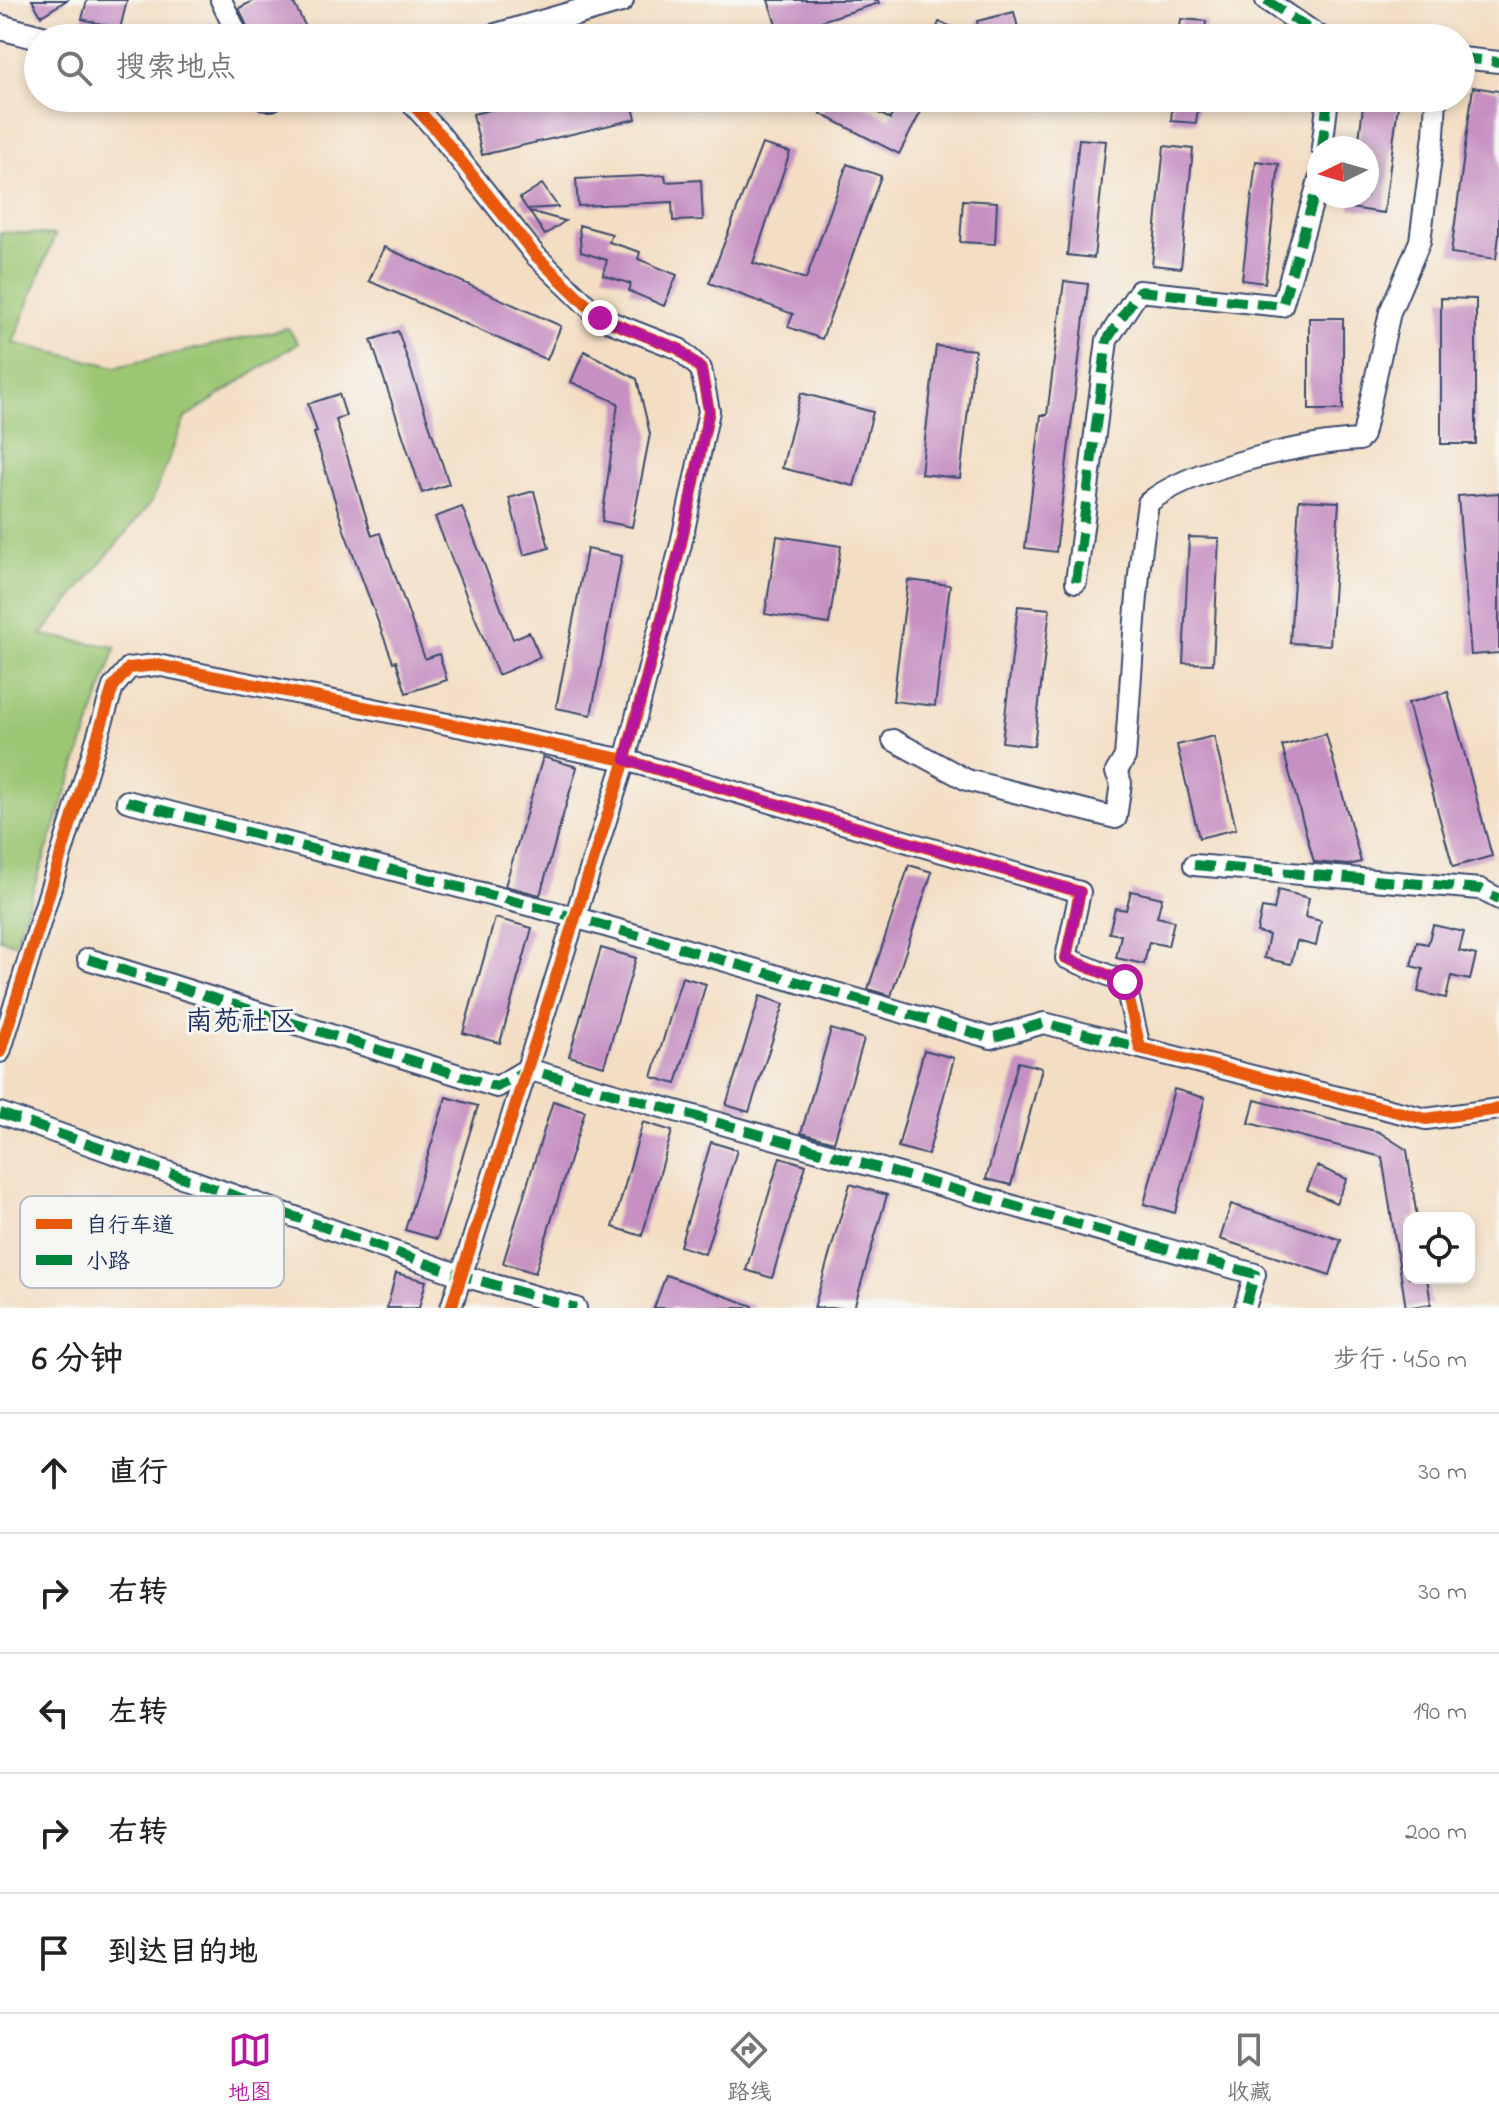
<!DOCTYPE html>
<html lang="zh">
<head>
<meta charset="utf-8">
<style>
  :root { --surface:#fff; --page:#f2f2f2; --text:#222; --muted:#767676; --line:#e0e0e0; --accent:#b5179e }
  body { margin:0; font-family:"Indie Flower","LXGW WenKai TC",sans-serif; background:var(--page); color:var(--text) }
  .controls { position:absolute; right:24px; bottom:24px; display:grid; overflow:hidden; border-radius:16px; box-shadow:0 4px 12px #0003 }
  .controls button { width:72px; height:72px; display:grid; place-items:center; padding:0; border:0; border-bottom:2px solid var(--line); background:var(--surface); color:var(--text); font:40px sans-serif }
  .compass { position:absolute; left:1307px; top:136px; width:72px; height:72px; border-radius:50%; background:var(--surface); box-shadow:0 4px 12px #0003; rotate:265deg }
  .stop { position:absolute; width:24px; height:24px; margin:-18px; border:6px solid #b5179e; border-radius:50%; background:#fff }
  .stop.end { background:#b5179e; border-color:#fff; box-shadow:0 2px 8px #0008 }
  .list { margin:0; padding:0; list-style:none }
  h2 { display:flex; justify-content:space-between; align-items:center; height:104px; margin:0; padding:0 32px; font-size:34px }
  h2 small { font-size:26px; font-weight:400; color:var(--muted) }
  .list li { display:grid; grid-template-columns:52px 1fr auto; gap:24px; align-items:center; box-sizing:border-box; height:120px; padding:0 32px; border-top:2px solid var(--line) }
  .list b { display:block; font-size:30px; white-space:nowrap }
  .list em { font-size:26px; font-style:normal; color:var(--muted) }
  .icon { flex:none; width:44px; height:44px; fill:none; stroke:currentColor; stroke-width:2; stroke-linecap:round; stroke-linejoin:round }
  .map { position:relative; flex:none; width:1499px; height:1308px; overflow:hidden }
  .search { position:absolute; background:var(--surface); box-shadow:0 4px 12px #0003; left:24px; right:24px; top:24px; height:88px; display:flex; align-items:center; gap:20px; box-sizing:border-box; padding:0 28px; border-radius:44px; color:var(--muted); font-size:30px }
  .sheet { height:704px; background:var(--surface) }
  nav { display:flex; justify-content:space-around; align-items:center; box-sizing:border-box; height:112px; border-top:2px solid var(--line); background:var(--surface); font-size:22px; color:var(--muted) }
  nav a { display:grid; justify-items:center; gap:4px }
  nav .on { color:var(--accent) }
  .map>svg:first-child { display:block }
  .green { fill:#9bc673; stroke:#5b7a68; stroke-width:2 }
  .building { fill:#c691c2 }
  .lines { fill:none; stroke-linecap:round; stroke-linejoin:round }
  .minor-casing { stroke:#3b496d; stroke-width:24 }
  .tertiary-casing { stroke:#3b496d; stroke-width:28 }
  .minor { stroke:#fff; stroke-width:20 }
  .tertiary { stroke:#fff; stroke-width:24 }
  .quiet { stroke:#00873e; stroke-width:10; stroke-dasharray:20 10; stroke-linecap:butt }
  .cycleway-casing { stroke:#f6f6f2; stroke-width:17 }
  .cycleway { stroke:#e8590c; stroke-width:12 }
  .route { stroke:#b5179e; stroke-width:10 }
  .labels { text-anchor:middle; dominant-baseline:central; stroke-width:6; stroke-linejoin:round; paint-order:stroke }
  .neighbourhood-label { font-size:28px; fill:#1b2f5e; stroke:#f6f6f2 }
  .key { fill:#f6f6f2; stroke:#b4bac6; stroke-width:2 }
  .key-label { font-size:22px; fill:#1b2f5e }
</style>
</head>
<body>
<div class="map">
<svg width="1499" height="1308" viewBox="0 0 1499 1308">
  <rect width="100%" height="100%" fill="#f6f6f2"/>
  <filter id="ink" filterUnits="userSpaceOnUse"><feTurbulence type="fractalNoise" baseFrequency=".0125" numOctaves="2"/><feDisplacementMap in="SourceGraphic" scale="16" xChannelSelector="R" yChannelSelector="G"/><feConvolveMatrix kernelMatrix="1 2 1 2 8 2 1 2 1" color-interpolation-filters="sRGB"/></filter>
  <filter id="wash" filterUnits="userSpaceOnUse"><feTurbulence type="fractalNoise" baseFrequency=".006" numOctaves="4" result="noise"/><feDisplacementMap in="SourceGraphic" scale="32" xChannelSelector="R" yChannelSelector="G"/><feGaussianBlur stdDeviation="1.8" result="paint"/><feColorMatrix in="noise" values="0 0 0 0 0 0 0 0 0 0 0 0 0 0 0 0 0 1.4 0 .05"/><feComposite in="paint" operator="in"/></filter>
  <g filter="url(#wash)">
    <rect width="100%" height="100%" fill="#f3dec3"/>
    <!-- green -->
    <polygon class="green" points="0,232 55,235 13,343 116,367 288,328 298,343 185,418 152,501 41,635 116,647 15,943 0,939"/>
    <g id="blocks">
      <!-- building -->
      <g class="building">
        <polygon points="32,0 67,0 41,16"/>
        <polygon points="87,0 127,0 120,29 82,19"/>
        <polygon points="255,0 292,0 309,33 299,38 252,38 239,8"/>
        <polygon points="768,0 878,0 879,3 779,34"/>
        <polygon points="1014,12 1020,36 980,38 977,21"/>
        <polygon points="1181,19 1206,21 1204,38 1179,38"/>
        <polygon points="939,22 979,37 978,38 933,38"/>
        <polygon points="1473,87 1499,91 1499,235 1496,259 1451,253"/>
        <polygon points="538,98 631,98 636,119 482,155 473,114"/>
        <polygon points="829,98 849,98 890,119 901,98 928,98 899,154 821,114"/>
        <polygon points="1173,98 1199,98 1196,123 1171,121"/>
        <polygon points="1364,98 1399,98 1384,213 1350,208 1352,196 1367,196 1367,148 1358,148"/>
        <polygon points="1079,139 1106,141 1094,258 1067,255"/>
        <polygon points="762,144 790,152 753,263 806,279 847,164 881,176 822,339 788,327 793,314 709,283"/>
        <polygon points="1164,146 1193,149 1181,268 1152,265"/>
        <polygon points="1256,161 1279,164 1265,283 1242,280"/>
        <polygon points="665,175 666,182 701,180 703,220 673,221 672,202 578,206 576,179"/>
        <polygon points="542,184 558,207 527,209 520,198"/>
        <polygon points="963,200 997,202 995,244 960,242"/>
        <polygon points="529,211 565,221 545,235"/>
        <polygon points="579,225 612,234 609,242 640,252 638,259 677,275 664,306 629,291 631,284 603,275 607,260 581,252"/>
        <polygon points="384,247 561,326 547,360 369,281"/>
        <polygon points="1064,281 1088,284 1056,552 1025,548 1041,415 1047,415"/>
        <polygon points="1441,298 1476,299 1476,444 1441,444"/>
        <rect x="1309" y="318" width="34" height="92"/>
        <polygon points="398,331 449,484 422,493 371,340"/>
        <polygon points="936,346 975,350 960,478 921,474"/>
        <polygon points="584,351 637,379 650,434 632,527 602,521 618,403 571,382"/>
        <polygon points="801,393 873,412 854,486 782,468"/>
        <polygon points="339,394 346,416 336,420 372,536 380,533 425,659 439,654 447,680 406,693 396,661 393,662 344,530 314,433 317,432 308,404"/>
        <polygon points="534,491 549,548 524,555 509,498"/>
        <polygon points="1499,493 1499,653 1471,655 1458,496"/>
        <polygon points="1299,500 1339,502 1330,645 1290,643"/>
        <polygon points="462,507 513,639 529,632 540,657 498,675 435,517"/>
        <polygon points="777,536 841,546 829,624 765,614"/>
        <polygon points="1189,537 1219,538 1213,664 1183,663"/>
        <polygon points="587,549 622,556 591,715 556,708"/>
        <polygon points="908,580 950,585 935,706 893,701"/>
        <polygon points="1018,606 1050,609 1034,746 1002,742"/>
        <polygon points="1448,692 1492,856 1453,867 1408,703"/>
        <polygon points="1326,734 1361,862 1348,865 1314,862 1282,746"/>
        <polygon points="1214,736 1236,829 1199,838 1177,745"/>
        <polygon points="543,757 577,767 540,895 505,886"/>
        <polygon points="909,865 932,872 891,996 868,989"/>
        <polygon points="1278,890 1309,898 1305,917 1321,921 1316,946 1297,941 1291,964 1264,958 1269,935 1257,932 1262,908 1274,910"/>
        <polygon points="1131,891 1162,898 1157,917 1174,921 1168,946 1149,942 1144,964 1116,958 1121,935 1109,933 1115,908 1126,910"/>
        <polygon points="495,918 532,928 500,1043 463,1033"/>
        <polygon points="1433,925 1464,932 1459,951 1476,955 1470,980 1451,976 1446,998 1418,992 1423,969 1411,966 1417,942 1428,944"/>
        <polygon points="601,948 636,958 604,1066 569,1056"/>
        <polygon points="682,977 706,984 676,1084 652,1077"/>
        <polygon points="760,996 784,1004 749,1112 726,1105"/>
        <polygon points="831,1029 864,1039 834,1142 801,1133"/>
        <polygon points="924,1050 954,1058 928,1155 898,1147"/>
        <polygon points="1018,1062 1042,1068 1011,1185 986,1179"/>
        <polygon points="1174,1089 1205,1098 1175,1213 1144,1204"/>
        <polygon points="446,1097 478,1106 437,1239 405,1230"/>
        <polygon points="1255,1100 1379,1132 1407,1150 1417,1218 1409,1218 1409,1278 1427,1278 1431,1304 1406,1308 1382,1157 1249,1123"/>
        <polygon points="553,1101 585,1111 535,1273 503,1263"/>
        <polygon points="643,1122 672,1131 642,1236 613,1227"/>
        <polygon points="711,1142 737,1150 705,1254 680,1246"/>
        <polygon points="780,1157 806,1165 772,1278 746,1270"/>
        <polygon points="1317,1166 1347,1179 1336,1203 1307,1190"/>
        <polygon points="850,1184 887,1195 854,1308 814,1308"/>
        <polygon points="1231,1204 1341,1240 1330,1275 1220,1239"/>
        <polygon points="396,1273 426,1281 419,1308 387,1308"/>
        <polygon points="666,1275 753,1306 753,1308 654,1308"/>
      </g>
    </g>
  </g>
  <g filter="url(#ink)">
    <use href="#blocks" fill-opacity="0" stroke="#3b496d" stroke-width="2"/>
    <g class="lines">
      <defs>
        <g id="minor">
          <polyline points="221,0 239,38"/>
          <polyline points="1266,0 1322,38"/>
          <polyline points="1461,58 1499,62"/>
          <polyline points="407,98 438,132 535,255 600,318 679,349 701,369 709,411 681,544 625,760 451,1308"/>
          <polyline points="1322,148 1328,98"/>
          <polyline points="1076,582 1107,340 1139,291 1282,306 1319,180"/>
          <path d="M893 740 967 780 1116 818 1121 783 1116 772 1125 757C1132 672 1135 587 1148 503 1189 468 1305 443 1359 440L1363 435 1390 312 1420 241 1434 135 1436 98"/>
          <polyline points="127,801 574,917 991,1038 1044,1023 1140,1048"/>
          <polyline points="1194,865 1480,889 1499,899"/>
          <polyline points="88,959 497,1087 527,1069 1255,1274 1245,1308"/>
          <polyline points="0,1052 113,687 129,668 157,665 625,760 1080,892 1066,958 1125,982 1140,1048 1426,1119 1499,1109"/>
          <polyline points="0,1113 460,1275 576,1308"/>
        </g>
        <g id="tertiary">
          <polyline points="0,27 42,38"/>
          <polyline points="489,38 621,0"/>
          <polyline points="265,98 271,98"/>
        </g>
      </defs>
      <!-- minor casing -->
      <use href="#minor" class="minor-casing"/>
      <!-- tertiary casing -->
      <use href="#tertiary" class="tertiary-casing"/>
      <!-- minor -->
      <use href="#minor" class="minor"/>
      <!-- tertiary -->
      <use href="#tertiary" class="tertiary"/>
      <!-- quiet -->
      <g class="quiet">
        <polyline points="1266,0 1322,38"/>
        <polyline points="1461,58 1499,62"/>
        <polyline points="1322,148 1328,98"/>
        <polyline points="1076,582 1107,340 1139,291 1282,306 1319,180"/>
        <polyline points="127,801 574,917 991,1038 1044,1023 1140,1048"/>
        <polyline points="1194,865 1480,889 1499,899"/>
        <polyline points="88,959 497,1087 527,1069 1255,1274 1245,1308"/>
        <polyline points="0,1113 460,1275 576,1308"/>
      </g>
      <defs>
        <g id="cycleway">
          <polyline points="407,98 438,132 535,255 600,318 679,349 701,369 709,411 681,544 625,760 451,1308"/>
          <polyline points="0,1052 113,687 129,668 157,665 625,760 1080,892 1066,958 1125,982 1140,1048 1426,1119 1499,1109"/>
        </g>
      </defs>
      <!-- cycleway casing -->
      <use href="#cycleway" class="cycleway-casing"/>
      <!-- cycleway -->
      <use href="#cycleway" class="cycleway"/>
    </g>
  </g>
  <g class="lines" filter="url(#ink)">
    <!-- route -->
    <polyline class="route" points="600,318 679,349 701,369 709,411 681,544 625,760 1080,892 1066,958 1125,982"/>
  </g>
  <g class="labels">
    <!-- neighbourhood labels -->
    <g class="neighbourhood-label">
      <text x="241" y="1023">南苑社区</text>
    </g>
  </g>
  <!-- legend -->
  <rect x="20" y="1196" width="264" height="92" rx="12" class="key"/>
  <rect x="36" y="1219" width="36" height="10" fill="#e8590c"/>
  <rect x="36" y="1255" width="36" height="10" fill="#00873e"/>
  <g class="key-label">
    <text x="86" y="1232">自行车道</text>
    <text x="86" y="1268">小路</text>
  </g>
</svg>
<div class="controls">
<button><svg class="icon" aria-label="locate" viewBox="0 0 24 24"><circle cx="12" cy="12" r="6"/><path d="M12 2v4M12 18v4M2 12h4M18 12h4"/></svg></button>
</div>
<svg class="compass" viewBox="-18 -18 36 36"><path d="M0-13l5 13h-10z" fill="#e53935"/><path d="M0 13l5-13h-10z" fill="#767676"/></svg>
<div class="stop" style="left:1125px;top:982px"></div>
<div class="stop end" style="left:600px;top:318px"></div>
<div class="search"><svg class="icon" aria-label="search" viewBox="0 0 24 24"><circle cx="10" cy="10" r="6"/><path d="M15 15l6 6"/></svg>搜索地点</div>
</div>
<section class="sheet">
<h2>6 分钟<small>步行 · 450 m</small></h2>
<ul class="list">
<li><svg class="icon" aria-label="ahead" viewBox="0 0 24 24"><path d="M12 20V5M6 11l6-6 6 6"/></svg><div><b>直行</b></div><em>30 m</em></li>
<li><svg class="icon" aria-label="right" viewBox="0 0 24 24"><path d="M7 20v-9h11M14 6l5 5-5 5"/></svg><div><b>右转</b></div><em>30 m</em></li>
<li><svg class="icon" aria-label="left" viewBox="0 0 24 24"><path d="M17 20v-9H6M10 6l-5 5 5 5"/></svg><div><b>左转</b></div><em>190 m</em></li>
<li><svg class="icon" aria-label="right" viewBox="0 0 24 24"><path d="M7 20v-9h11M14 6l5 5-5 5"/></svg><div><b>右转</b></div><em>200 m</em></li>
<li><svg class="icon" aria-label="arrive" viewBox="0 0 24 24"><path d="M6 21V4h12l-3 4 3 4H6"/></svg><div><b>到达目的地</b></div></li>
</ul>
</section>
<nav>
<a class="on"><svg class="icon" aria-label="map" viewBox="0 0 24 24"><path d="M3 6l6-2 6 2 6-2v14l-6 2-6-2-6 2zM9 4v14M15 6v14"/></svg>地图</a>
<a><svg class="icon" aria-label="directions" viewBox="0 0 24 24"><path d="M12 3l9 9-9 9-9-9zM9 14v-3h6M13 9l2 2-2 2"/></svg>路线</a>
<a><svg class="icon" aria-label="saved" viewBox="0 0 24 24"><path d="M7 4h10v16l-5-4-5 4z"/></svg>收藏</a>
</nav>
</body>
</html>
